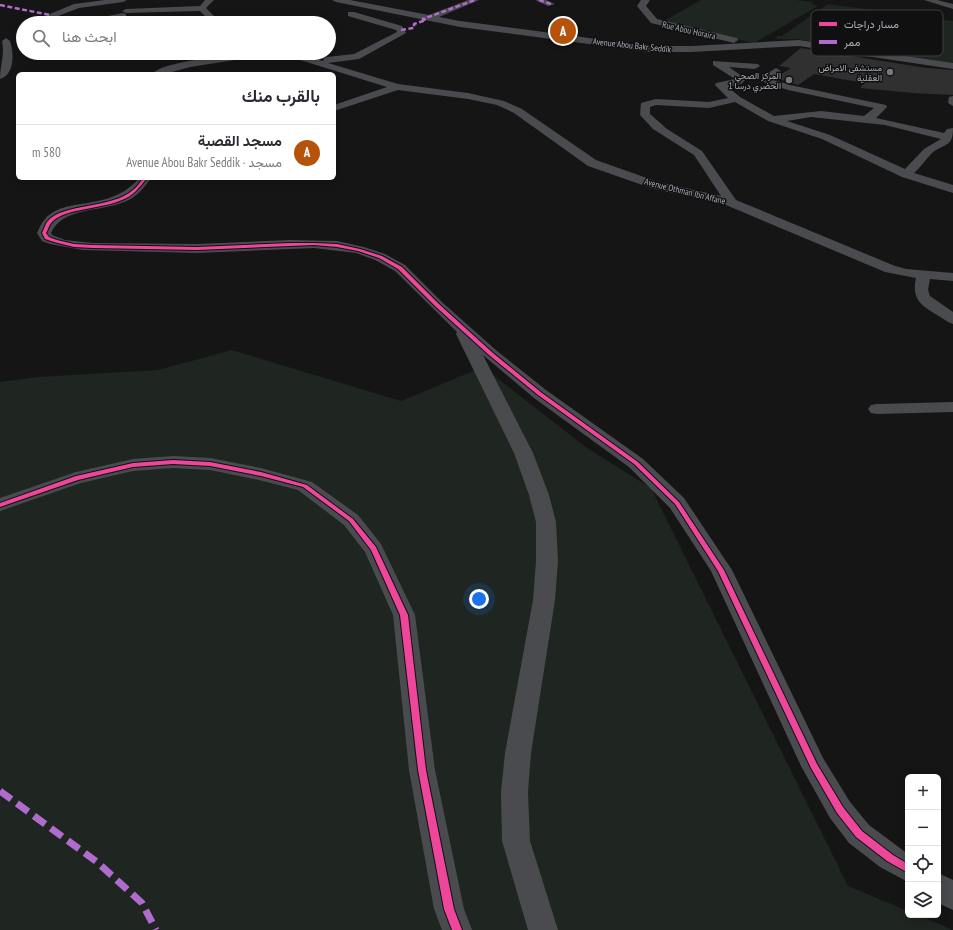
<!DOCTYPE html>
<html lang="ar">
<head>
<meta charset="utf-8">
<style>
  :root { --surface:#fff; --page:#f7f7f7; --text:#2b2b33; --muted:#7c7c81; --line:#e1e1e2; --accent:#b45309 }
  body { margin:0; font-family:"PT Sans Narrow",Vazirmatn,sans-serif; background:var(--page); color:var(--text); direction:rtl }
  .controls { position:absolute; right:12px; bottom:12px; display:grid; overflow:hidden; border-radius:6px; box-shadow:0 2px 10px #0003 }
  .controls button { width:36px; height:36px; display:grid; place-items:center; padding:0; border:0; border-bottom:1px solid var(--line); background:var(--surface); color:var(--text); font:20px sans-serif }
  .you { position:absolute; left:479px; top:599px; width:14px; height:14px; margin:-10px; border:3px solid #fff; border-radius:50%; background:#1a73e8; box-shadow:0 0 0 6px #1a73e833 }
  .badge { display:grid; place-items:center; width:26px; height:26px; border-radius:50%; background:var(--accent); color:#fff; font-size:13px; font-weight:700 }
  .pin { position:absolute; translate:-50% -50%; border:2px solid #fff; box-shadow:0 1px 4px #0006 }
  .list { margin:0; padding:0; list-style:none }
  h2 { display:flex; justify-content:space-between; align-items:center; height:52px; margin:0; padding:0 16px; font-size:17px }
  h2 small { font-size:13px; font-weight:400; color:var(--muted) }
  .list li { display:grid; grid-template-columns:26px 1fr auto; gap:12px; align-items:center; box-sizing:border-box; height:56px; padding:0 16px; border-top:1px solid var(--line) }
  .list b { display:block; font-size:15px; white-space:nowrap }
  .list p { margin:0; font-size:13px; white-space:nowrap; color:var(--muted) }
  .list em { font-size:13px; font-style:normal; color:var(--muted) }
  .icon { flex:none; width:22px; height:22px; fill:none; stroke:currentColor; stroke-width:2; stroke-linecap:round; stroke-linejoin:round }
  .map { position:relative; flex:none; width:953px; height:930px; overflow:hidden; direction:ltr }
  .search { position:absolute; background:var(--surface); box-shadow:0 2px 10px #0003; left:16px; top:16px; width:320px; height:44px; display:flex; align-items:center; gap:10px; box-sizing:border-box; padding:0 14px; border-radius:22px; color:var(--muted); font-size:15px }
  .panel { position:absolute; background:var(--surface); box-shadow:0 2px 10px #0003; left:16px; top:72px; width:320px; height:108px; border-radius:6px; direction:rtl }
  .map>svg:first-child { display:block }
  .green { fill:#1f2520 }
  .building { fill:#303031 }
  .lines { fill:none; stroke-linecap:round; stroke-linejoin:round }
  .minor { fill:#4a4b4e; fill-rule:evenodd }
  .quiet-far1 { stroke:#b06ccc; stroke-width:2.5; stroke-dasharray:5 2.5; stroke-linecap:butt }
  .quiet { stroke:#b06ccc; stroke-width:7; stroke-dasharray:14 7; stroke-linecap:butt }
  .cycleway-casing { stroke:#101011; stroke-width:2 }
  .cycleway { fill:#ed469a; fill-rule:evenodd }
  .poi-dot { fill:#75787d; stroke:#101011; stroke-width:1.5 }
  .labels { text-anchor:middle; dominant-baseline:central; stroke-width:3; stroke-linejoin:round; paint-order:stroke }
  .far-street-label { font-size:9px; fill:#a8adb5; stroke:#101011 }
  .far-poi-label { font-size:9px; fill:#a8adb5; stroke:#101011; text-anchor:end }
  .key { fill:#101011; stroke:#3e3f42; stroke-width:1 }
  .key-label { font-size:11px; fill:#a8adb5 }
</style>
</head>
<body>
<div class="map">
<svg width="953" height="930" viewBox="0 0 953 930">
  <rect width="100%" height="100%" fill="#151516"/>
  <!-- green -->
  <g class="green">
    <polygon points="701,0 796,0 813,2 812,4 818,6 754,43 662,22"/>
    <polygon points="828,4 918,16 939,17 938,19 953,21 953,63 796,39 775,39 778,36 782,36"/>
    <polygon points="232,350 401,401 483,367 587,448 651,488 848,886 908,911 908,915 919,915 953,930 0,930 0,382 38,377 158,370"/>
  </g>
  <!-- building -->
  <polygon class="building" points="801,48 926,68 953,70 953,95 913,93 860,88 864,83 814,74 798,85 775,78 791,68 779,66"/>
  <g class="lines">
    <!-- minor -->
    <g class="minor">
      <polygon points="105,0 127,0 123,2 79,8 40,23 28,23 74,4"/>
      <polygon points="205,0 214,0 206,8 221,23 212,23 200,11 126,13 122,11 126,9 200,6"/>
      <polygon points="332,0 350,0 429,15 468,0 479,0 439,17 460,21 649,46 692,46 799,40 953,63 953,69 799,46 692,52 649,52 460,27 336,2"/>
      <polygon points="535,0 546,0 555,4 548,6"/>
      <polygon points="641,0 650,0 646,6 657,19 737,38 738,40 734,43 651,23 637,6"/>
      <polygon points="924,0 937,0 953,4 953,9"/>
      <path d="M348 12H354L402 26 406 33 359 59 328 63 398 84 468 93 504 101 522 109 596 160 658 182 721 196 694 155 653 129 640 115 641 103 656 99 709 102 728 98 715 85 716 83 735 79 713 65V61L758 64 760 66 755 69 729 67 746 79 741 84 728 87 740 97 774 116 821 111 864 116 874 108 788 90 764 82 762 80 765 75 776 68 781 71 772 79 790 85 886 105 887 107 876 118 944 133 947 129 953 128C953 148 944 143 932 153 926 159 921 167 914 173L953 185V193L902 177 822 139 768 121 735 102 709 108 656 105 650 107V114L667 129 702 151 736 200 895 266 906 269 953 273V281L930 279 928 290 930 296 953 312V324L948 322C928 308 910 305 916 278L885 272 726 205 651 188 588 166 514 113 497 105 468 99 398 90 334 111V105L387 87 284 55 282 53H297L323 61 324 58 327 57 354 54 397 32 396 30 348 16ZM811 117 885 125 941 139 924 149 905 169 830 135 787 121Z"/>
      <polygon points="123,13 126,14 126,18 101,23 84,23 88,20"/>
      <path d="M6 38 10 41C14 52 15 75 0 79 0 65 5 55 2 41Z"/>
      <path d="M241 53H257L241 59 190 67 165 74H152C164 61 222 57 241 53Z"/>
      <polygon points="953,96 953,106 948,103 949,97"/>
      <path d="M139 178H151C144 188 136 198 124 202 100 212 63 207 51 233L52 235 65 240 93 243 197 244 290 240 337 241 364 247 385 254 405 265 443 303 497 351 546 390 643 459 684 498 732 570 823 758 850 802 869 825 908 854V882L880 867 849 843 830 818 801 766 711 571 670 508 629 467 534 398 483 355 533 453 549 495 556 522 558 561 555 600 531 753 528 792 530 841 558 930H528L502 841 501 792 505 753 533 600 536 561V522L529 495 514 453 456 334 457 332 395 271 375 260 356 253 314 248 197 253 83 250 50 244 42 241 37 233C39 229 41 223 45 219 66 195 110 213 139 178Z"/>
      <polygon points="953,402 953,412 877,414 871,413 868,409 871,405 877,404"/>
      <polygon points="173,456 210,458 261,468 312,482 358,515 381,544 415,615 435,770 464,909 472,930 442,930 434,909 409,770 393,615 365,552 344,525 298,490 259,480 210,470 173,468 133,471 81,483 0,511 0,498 76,472 133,459"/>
      <polygon points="938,873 953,880 953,910 938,903"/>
    </g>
    <!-- quiet-far1 -->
    <g class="quiet-far1">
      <polyline points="539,0 551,4"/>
      <polyline points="0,5 50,15"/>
      <polyline points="401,30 414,28 414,24 426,20 423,19 475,0"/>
    </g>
    <!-- quiet -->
    <polyline class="quiet" points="0,791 97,862 142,903 156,930"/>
    <defs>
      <g id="cycleway">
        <path d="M143 178H147C140 187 133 196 122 200 103 209 65 208 52 222 49 225 48 230 46 233L49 237 57 240 74 244 93 245 197 247 290 243H314L337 244 360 249 382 256 402 267 440 305 493 353 542 393 638 462 679 502 724 570 817 764 843 807 862 831 893 855 908 864V873L887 861 856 837 837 813 811 768 718 571 675 504 634 464 538 395 489 355 436 307 398 269 379 258 358 251 337 247 314 245 290 246 197 250 93 248 74 247 54 242 45 239 42 233C44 229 45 225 47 222 61 203 112 209 133 190 137 187 140 182 143 178Z"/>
        <polygon points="173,460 210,462 261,472 307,485 353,519 376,547 408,615 426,770 454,909 462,930 452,930 444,909 418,770 400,615 371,550 349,521 303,487 261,476 210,466 173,464 133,467 78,480 0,507 0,503 76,476 133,463"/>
      </g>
    </defs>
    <!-- cycleway casing -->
    <use href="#cycleway" class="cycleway-casing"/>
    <!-- cycleway -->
    <use href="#cycleway" class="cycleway"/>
  </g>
  <!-- markers -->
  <g class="poi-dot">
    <circle cx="890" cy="72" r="4"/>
    <circle cx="789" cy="80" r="4"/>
  </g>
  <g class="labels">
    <!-- far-street labels -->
    <g class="far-street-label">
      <text transform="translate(689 30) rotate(13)">Rue Abou Horaira</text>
      <text transform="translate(632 45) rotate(6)">Avenue Abou Bakr Seddik</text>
      <text transform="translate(685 191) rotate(14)">Avenue Othman Ibn Affane</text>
    </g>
    <!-- far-poi labels -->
    <g class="far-poi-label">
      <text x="882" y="67">مستشفى الامراض<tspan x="882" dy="10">العقلية</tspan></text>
      <text x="781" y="75">المركز الصحي<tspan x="781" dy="10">الحضري درسا 1</tspan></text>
    </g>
  </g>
  <!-- legend -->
  <rect x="811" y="10" width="132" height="46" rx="6" class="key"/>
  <rect x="819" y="22" width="18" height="4" fill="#ed469a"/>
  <rect x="819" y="40" width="18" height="4" fill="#b06ccc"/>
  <g class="key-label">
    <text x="844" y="28">مسار دراجات</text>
    <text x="844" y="46">ممر</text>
  </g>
</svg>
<div class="controls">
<button>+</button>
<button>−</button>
<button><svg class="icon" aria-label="locate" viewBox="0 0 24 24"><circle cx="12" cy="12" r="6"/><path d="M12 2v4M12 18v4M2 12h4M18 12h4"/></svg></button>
<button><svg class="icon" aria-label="layers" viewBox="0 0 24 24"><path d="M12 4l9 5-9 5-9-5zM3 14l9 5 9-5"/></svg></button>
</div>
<div class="you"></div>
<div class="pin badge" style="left:563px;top:31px">A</div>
<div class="search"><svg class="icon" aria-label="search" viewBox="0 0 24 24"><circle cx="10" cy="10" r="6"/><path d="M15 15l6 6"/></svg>ابحث هنا</div>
<section class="panel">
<h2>بالقرب منك<small></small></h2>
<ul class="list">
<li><span class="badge">A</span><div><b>مسجد القصبة</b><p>مسجد · Avenue Abou Bakr Seddik</p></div><em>580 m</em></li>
</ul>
</section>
</div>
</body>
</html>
